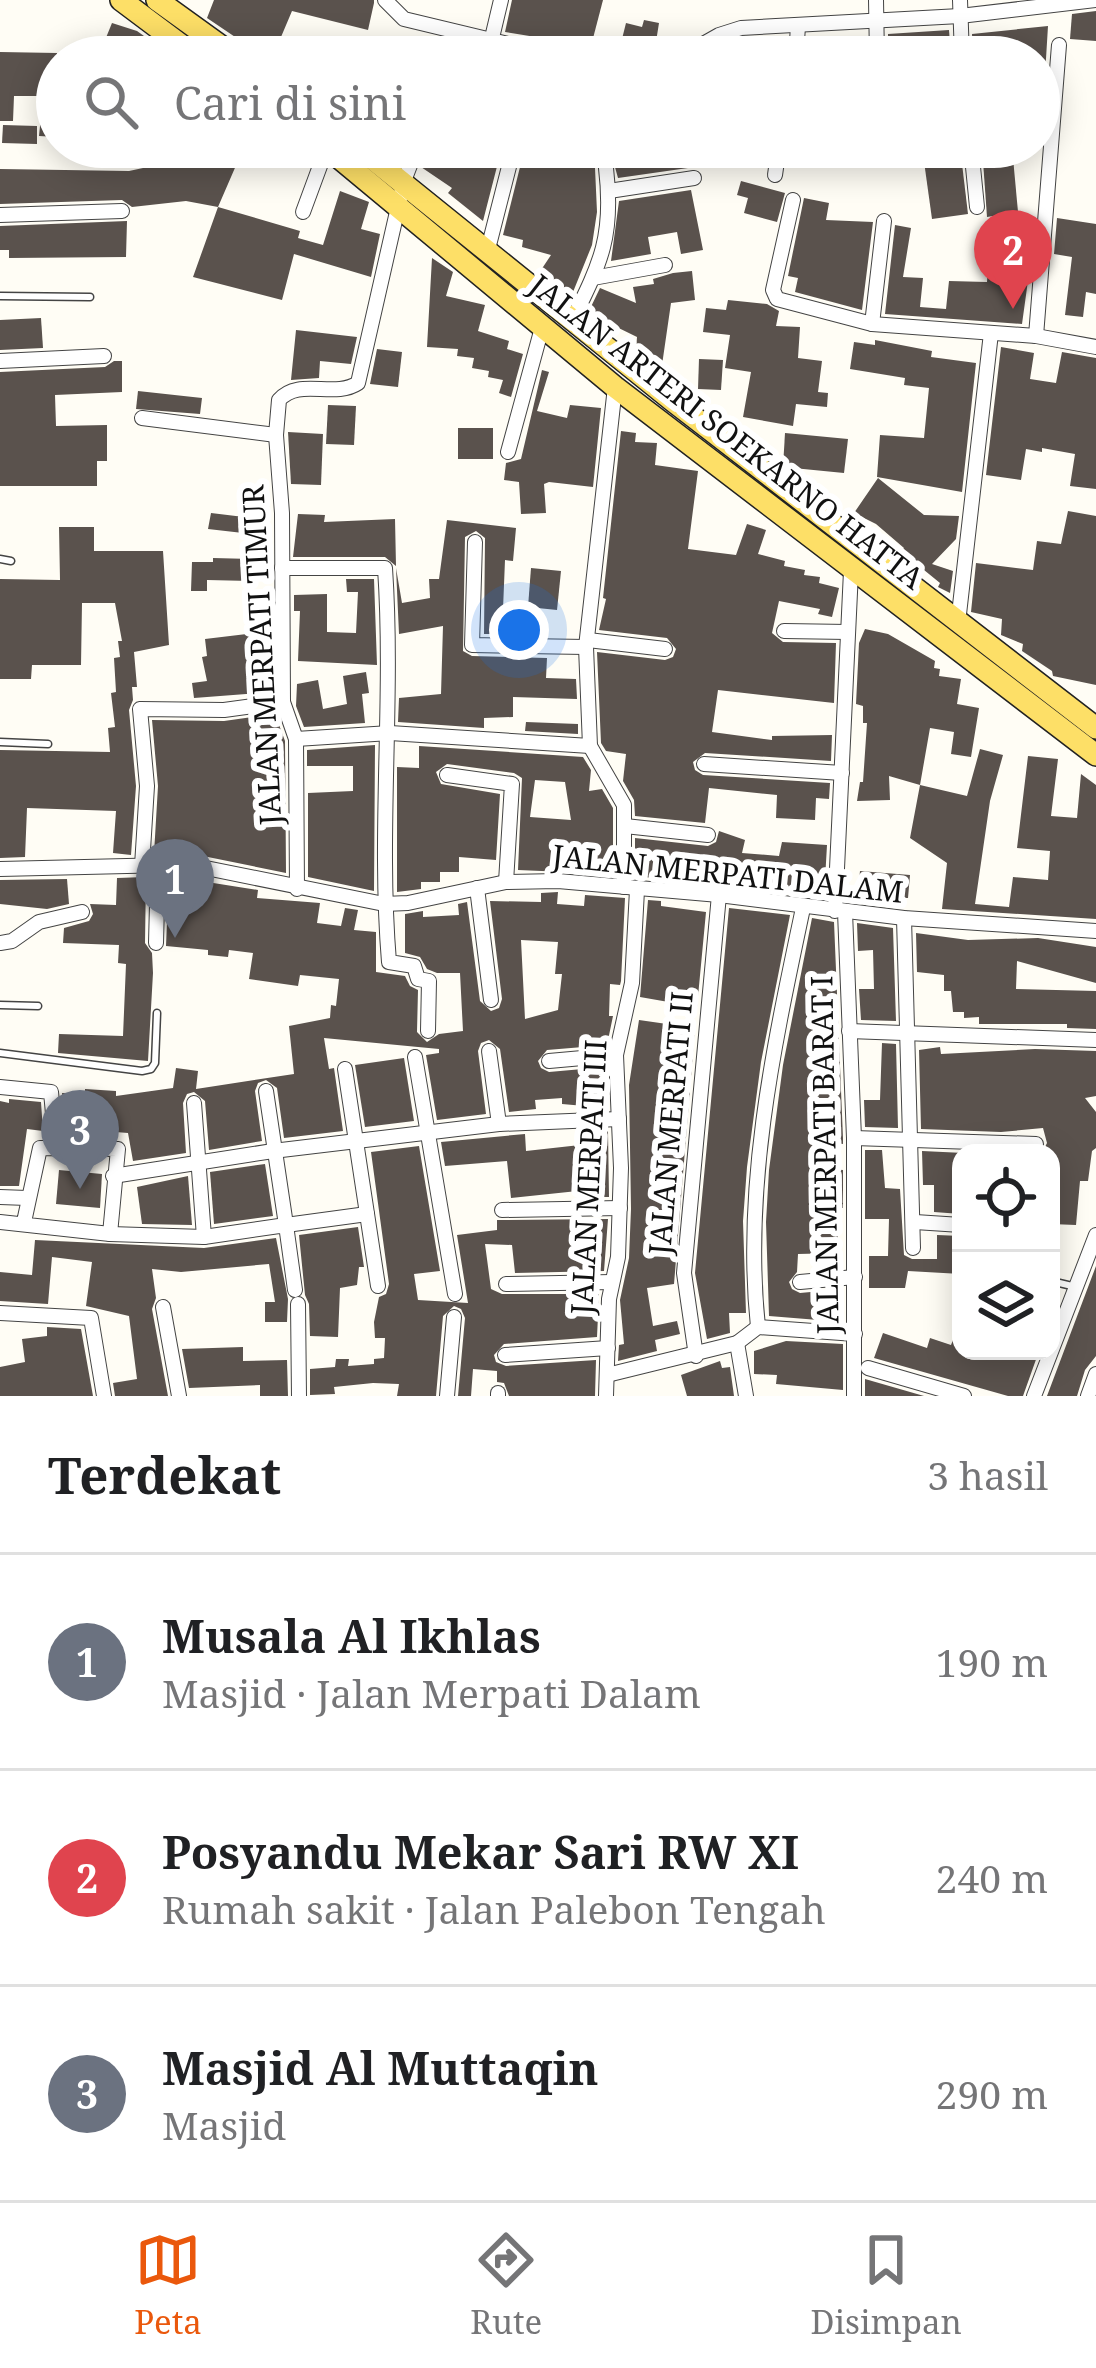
<!DOCTYPE html>
<html lang="id">
<head>
<meta charset="utf-8">
<style>
  :root { --surface:#fff; --page:#f6f6f6; --text:#202124; --muted:#757577; --line:#e0e0e0; --accent:#ea580c }
  body { margin:0; font-family:"Noto Serif",serif; background:var(--page); color:var(--text) }
  .controls { position:absolute; right:36px; bottom:36px; display:grid; overflow:hidden; border-radius:24px; box-shadow:0 6px 30px #0003 }
  .controls button { width:108px; height:108px; display:grid; place-items:center; padding:0; border:0; border-bottom:3px solid var(--line); background:var(--surface); color:var(--text); font:60px sans-serif }
  .you { position:absolute; left:519px; top:630px; width:42px; height:42px; margin:-30px; border:9px solid #fff; border-radius:50%; background:#1a73e8; box-shadow:0 0 0 18px #1a73e833 }
  .badge { display:grid; place-items:center; width:78px; height:78px; border-radius:50%; background:var(--accent); color:#fff; font-size:39px; font-weight:700 }
  .pin { position:absolute; translate:-50% -99px; filter:drop-shadow(0 3px 6px #0008) }
  .pin::after { content:''; position:absolute; top:63px; width:42px; height:36px; background:inherit; clip-path:polygon(0 0,100% 0,50% 100%) }
  .list { margin:0; padding:0; list-style:none }
  h2 { display:flex; justify-content:space-between; align-items:center; height:156px; margin:0; padding:0 48px; font-size:51px }
  h2 small { font-size:39px; font-weight:400; color:var(--muted) }
  .list li { display:grid; grid-template-columns:78px 1fr auto; gap:36px; align-items:center; box-sizing:border-box; height:216px; padding:0 48px; border-top:3px solid var(--line) }
  .list b { display:block; font-size:45px; white-space:nowrap }
  .list p { margin:0; font-size:39px; white-space:nowrap; color:var(--muted) }
  .list em { font-size:39px; font-style:normal; color:var(--muted) }
  .icon { flex:none; width:66px; height:66px; fill:none; stroke:currentColor; stroke-width:2; stroke-linecap:round; stroke-linejoin:round }
  .map { position:relative; flex:none; width:1096px; height:1396px; overflow:hidden }
  .search { position:absolute; background:var(--surface); box-shadow:0 6px 30px #0003; left:36px; right:36px; top:36px; height:132px; display:flex; align-items:center; gap:30px; box-sizing:border-box; padding:0 42px; border-radius:66px; color:var(--muted); font-size:45px }
  .sheet { height:804px; background:var(--surface) }
  nav { display:flex; justify-content:space-around; align-items:center; box-sizing:border-box; height:168px; border-top:3px solid var(--line); background:var(--surface); font-size:33px; color:var(--muted) }
  nav a { display:grid; justify-items:center; gap:6px }
  nav .on { color:var(--accent) }
  .map>svg:first-child { display:block }
  .building { fill:#5a524d; fill-rule:evenodd }
  .lines { fill:none; stroke-linecap:round; stroke-linejoin:round }
  .lane-casing { stroke:#444; stroke-width:9 }
  .street-casing { stroke:#444; stroke-width:16 }
  .primary-casing { stroke:#222; stroke-width:24 }
  .lane { stroke:#fff; stroke-width:6 }
  .street { stroke:#fff; stroke-width:14 }
  .primary { stroke:#fddf67; stroke-width:21 }
  .labels { text-anchor:middle; dominant-baseline:central; stroke-width:12; stroke-linejoin:round; paint-order:stroke }
  .street-label { font-size:30px; fill:#111; stroke:#fff }
</style>
</head>
<body>
<div class="map">
<svg width="1096" height="1396" viewBox="0 0 1096 1396">
  <rect width="100%" height="100%" fill="#fffdf5"/>
  <!-- building -->
  <g class="building">
    <polygon points="214,0 374,0 374,3 368,30 292,11 281,37 322,57 274,57 276,53 247,45 207,18"/>
    <polygon points="512,0 603,0 591,46 505,32"/>
    <polygon points="1096,11 1096,41 1070,39 1072,14"/>
    <polygon points="644,20 659,23 655,48 652,47 649,57 630,57 632,50 620,47 626,23 642,27"/>
    <polygon points="112,23 137,31 165,51 161,57 119,57 101,50"/>
    <polygon points="1048,26 1045,75 1039,76 1039,57 973,57 972,34"/>
    <polygon points="949,30 951,57 888,57 888,34"/>
    <polygon points="0,52 57,53 57,137 39,136 43,96 14,96 13,121 0,121"/>
    <polygon points="3,125 37,126 37,144 2,143"/>
    <polygon points="147,147 244,147 218,207 186,201 132,207 122,200 0,204 0,169 129,171 143,168"/>
    <polygon points="428,147 502,147 483,221 448,193 452,188 421,167"/>
    <polygon points="525,147 566,147 565,152 602,158 595,168 597,212 592,245 571,297 539,273 551,255 522,247 523,240 503,235"/>
    <polygon points="617,147 686,147 688,168 618,178 613,160 616,160"/>
    <polygon points="922,147 960,147 968,214 932,219"/>
    <polygon points="982,147 1012,147 1018,212 987,217"/>
    <polygon points="741,181 785,193 777,222 744,213 748,198 737,195"/>
    <polygon points="691,190 703,250 681,254 677,232 648,237 651,254 611,261 619,201"/>
    <polygon points="340,191 369,202 361,229 380,234 371,277 294,254 282,300 193,277 218,207 300,231 298,238 323,245"/>
    <polygon points="804,198 829,203 826,220 873,222 862,310 795,292 798,278 788,276"/>
    <polygon points="1057,218 1096,224 1096,294 1086,292 1083,317 1065,315 1072,257 1054,254"/>
    <polygon points="127,221 126,257 9,258 9,250 0,250 0,226"/>
    <polygon points="895,225 911,228 903,277 923,278 920,307 946,309 949,281 987,282 988,267 1006,269 1006,263 1030,266 1022,324 885,314"/>
    <polygon points="432,258 453,272 446,296 485,305 478,331 509,341 507,349 523,354 511,397 499,393 503,380 488,377 489,371 472,368 474,358 457,356 458,349 427,347"/>
    <polygon points="692,271 695,300 671,303 662,365 636,351 637,337 588,313 600,288 636,303 633,287 654,284 653,279 673,273"/>
    <polygon points="728,300 767,304 779,311 776,326 800,327 798,358 822,361 818,392 828,393 827,407 796,404 793,426 743,417 751,372 725,368 730,335 703,332 706,308 726,310"/>
    <polygon points="41,318 43,348 0,350 0,320"/>
    <polygon points="296,330 357,337 351,364 320,361 319,378 291,380"/>
    <polygon points="875,340 932,351 931,357 976,363 962,492 877,477 880,435 924,438 929,388 904,385 905,378 850,369 854,342 875,345"/>
    <polygon points="1001,347 1034,353 1030,379 1056,383 1062,352 1096,358 1096,489 1070,486 1075,454 1042,448 1042,452 1026,449 1021,480 986,475"/>
    <polygon points="377,349 402,352 398,387 370,384"/>
    <polygon points="699,359 723,360 721,390 698,389"/>
    <polygon points="114,361 122,361 122,392 55,395 56,426 107,425 107,461 97,461 97,486 0,486 0,372 105,367"/>
    <polygon points="542,370 549,372 537,411 567,418 570,405 601,408 593,487 549,482 544,484 546,513 521,514 519,482 504,480 506,463 521,459"/>
    <polygon points="138,391 202,398 200,414 136,409"/>
    <polygon points="328,405 356,406 354,445 326,444"/>
    <rect x="458" y="428" width="35" height="31"/>
    <polygon points="621,431 636,433 635,442 657,443 655,465 698,471 688,549 736,555 747,524 766,530 758,554 785,561 784,566 805,570 804,575 820,577 819,583 839,588 832,617 818,614 820,609 779,601 772,633 783,642 836,643 834,703 718,690 712,732 772,740 772,736 832,735 831,761 705,753 693,762 695,770 703,775 830,783 829,799 816,798 815,820 776,818 777,795 709,788 705,823 635,816 634,800 623,781 626,754 606,751 601,743 597,652 665,660 673,657 676,649 667,638 599,630 606,599 603,598"/>
    <polygon points="288,432 323,434 321,485 291,484"/>
    <polygon points="785,433 848,439 844,473 783,467"/>
    <polygon points="878,478 924,515 959,516 956,539 932,564 953,571 950,593 938,587 940,583 913,561 910,565 897,556 904,548 876,524 854,513"/>
    <polygon points="1068,511 1096,516 1096,685 1053,676 1052,671 1022,651 1023,644 1001,635 1002,619 971,612 976,563 1033,570 1037,541 1061,544"/>
    <polygon points="211,513 244,517 243,533 208,529"/>
    <polygon points="298,514 325,515 324,522 395,519 396,566 385,557 293,557"/>
    <polygon points="447,520 516,528 513,561 505,560 502,634 484,634 485,538 476,531 465,537 463,651 472,656 547,658 546,678 576,679 577,699 513,697 513,717 484,718 484,728 398,722 399,698 441,694 443,626 399,634 396,568 402,603 430,598 429,579 439,579"/>
    <polygon points="59,527 94,527 94,551 163,551 169,645 134,652 137,687 132,687 133,700 129,710 136,786 131,855 113,853 116,811 27,808 25,857 0,858 0,750 110,752 108,728 115,727 111,693 116,692 114,658 120,657 118,641 122,641 115,603 82,603 81,665 32,665 31,679 0,679 0,579 60,580"/>
    <polygon points="213,558 252,559 251,581 207,580 207,591 191,591 192,562 213,562"/>
    <polygon points="531,568 561,571 557,610 528,607"/>
    <polygon points="346,579 374,579 377,665 298,661 300,611 294,611 294,595 327,594 327,632 356,633 358,592 347,592"/>
    <polygon points="865,629 888,634 935,661 934,668 940,669 939,676 961,679 957,704 979,708 971,757 951,754 954,732 930,728 920,785 889,776 890,800 857,801 860,782 863,782 867,723 863,723 863,706 856,704 859,643"/>
    <polygon points="255,633 258,650 271,648 272,692 194,698 192,683 207,681 202,657 207,656 205,639"/>
    <polygon points="366,672 369,693 362,694 365,723 304,727 296,706 297,684 318,680 323,709 347,704 343,676"/>
    <polygon points="275,714 285,741 286,873 203,856 154,854 158,786 152,720 224,721"/>
    <polygon points="526,722 578,724 578,734 525,731"/>
    <polygon points="375,745 374,891 308,877 308,793 353,791 353,766 307,766 307,750"/>
    <path d="M419 746 583 757 591 770 589 791 602 789 613 808V874L518 870 522 778 514 773 447 764 436 772 441 784 500 794 496 860 459 857V872H440V882H421V889L397 892V767L419 768ZM535 780 565 782 571 820 530 817Z"/>
    <polygon points="980,749 1003,755 990,801 975,904 1009,907 1013,877 1048,880 1050,851 1017,848 1028,756 1058,759 1051,816 1077,818 1081,774 1096,785 1096,919 942,909 947,863 910,838 920,785 967,796"/>
    <polygon points="719,831 745,840 742,853 779,856 782,842 827,845 824,897 723,884 724,875 699,873 664,872 663,879 635,876 635,838 708,846 716,842"/>
    <polygon points="860,871 910,875 908,898 898,898 897,906 857,901"/>
    <path d="M169 876 258 890 257 898 320 903 317 923 341 926 345 908 358 910 354 930 376 932V972L405 976 410 986 418 990 417 1032 427 1042 439 1034 463 1031 460 973H437L427 969 420 957 405 953V914L423 911V917L459 915 458 904 467 902 480 1001 491 1011 499 1008 502 999 490 901 541 902V893L558 892 557 904 584 906 585 895 625 898 621 981 620 985 610 984 609 1016H613L607 1045 547 1050 538 1061 541 1068 549 1072 605 1067 607 1108 562 1104V1098L535 1100 536 1109 509 1112 500 1049 489 1040 481 1043 478 1051 486 1114 437 1120 426 1055 439 1053V1049L324 1038 329 1069 334 1068 343 1131 284 1138 277 1088 266 1080 258 1083 255 1091 262 1141 209 1150 205 1101 194 1092 187 1094 183 1103 186 1153 133 1161 128 1133 66 1128 62 1093 85 1094V1089L116 1091V1096L173 1088 176 1068 198 1071 196 1089 294 1074 289 1026 330 1018 331 1005 336 1006 339 979 300 975 298 986 249 979 253 953 229 950 228 957 208 955V950L166 946ZM521 940 558 942 555 974H562L558 1010 525 1019Z"/>
    <polygon points="146,877 145,943 152,953 153,973 148,1061 58,1053 59,1034 123,1036 126,964 118,963 119,945 63,943 64,928 89,921 93,914 90,904 116,905 117,878"/>
    <polygon points="67,879 69,904 47,909 0,904 0,880"/>
    <polygon points="648,900 661,901 661,906 706,912 697,1007 640,997"/>
    <polygon points="729,908 790,915 761,1062 747,1167 743,1221 746,1313 729,1313 730,1333 707,1339 695,1273"/>
    <polygon points="812,918 834,922 843,1138 843,1144 836,1143 834,1169 843,1170 843,1208 836,1208 839,1253 798,1254 797,1272 789,1282 792,1289 800,1293 843,1289 843,1322 769,1316 766,1222 769,1170 783,1065"/>
    <polygon points="857,923 893,928 896,1021 861,1020 859,989 874,989 873,950 858,951"/>
    <polygon points="916,933 968,940 1038,938 1096,947 1096,983 1017,961 1016,989 1096,991 1096,1029 1067,1028 1067,1024 979,1024 979,1017 964,1018 964,1012 953,1012 951,991 944,991 944,975 917,972"/>
    <polygon points="639,1020 695,1028 674,1284 647,1288 653,1326 677,1321 680,1334 655,1340 657,1351 618,1361 619,1345 624,1344 620,1300 629,1258 631,1209 629,1085"/>
    <polygon points="882,1043 896,1044 898,1128 865,1127 864,1100 880,1100"/>
    <polygon points="940,1047 941,1054 1035,1049 1096,1051 1096,1096 1085,1098 1096,1112 1096,1148 1092,1151 1088,1181 1080,1181 1076,1225 1051,1224 1051,1153 1042,1153 1047,1143 1043,1128 1001,1132 921,1129 919,1050"/>
    <polygon points="404,1058 414,1121 365,1127 355,1065"/>
    <polygon points="9,1099 41,1102 43,1131 27,1129 19,1186 0,1186 0,1101 9,1103"/>
    <polygon points="608,1131 609,1197 588,1197 587,1190 511,1198 507,1161 445,1166 441,1142 525,1134 526,1151 589,1144 588,1132"/>
    <polygon points="419,1146 440,1271 414,1274 418,1300 468,1303 457,1235 497,1230 497,1220 608,1219 604,1271 515,1273 512,1245 485,1244 491,1289 502,1294 599,1294 597,1337 504,1344 494,1355 496,1362 506,1366 596,1360 595,1396 509,1396 504,1383 497,1382 497,1371 473,1369 471,1396 458,1396 465,1318 461,1309 454,1306 443,1316 436,1396 397,1396 399,1384 373,1383 334,1387 335,1394 310,1395 310,1369 335,1367 336,1359 349,1359 348,1366 374,1364 374,1359 384,1358 385,1338 375,1338 374,1322 379,1297 386,1294 389,1284 371,1152"/>
    <polygon points="865,1150 882,1150 885,1188 900,1189 904,1255 912,1259 937,1259 937,1235 961,1236 961,1274 908,1271 905,1288 869,1288 869,1256 888,1256 889,1219 865,1219"/>
    <polygon points="922,1151 964,1153 961,1153 961,1214 934,1212 934,1185 923,1185"/>
    <polygon points="265,1164 273,1216 214,1224 210,1172"/>
    <polygon points="59,1170 102,1174 100,1208 56,1204"/>
    <polygon points="188,1176 192,1225 142,1224 137,1187"/>
    <polygon points="358,1227 364,1267 359,1267 357,1285 340,1288 338,1337 310,1336 309,1304 305,1295 299,1235"/>
    <polygon points="276,1238 288,1299 287,1322 265,1322 265,1302 275,1302 269,1264 181,1272 152,1269 156,1298 152,1309 168,1396 115,1396 113,1383 137,1379 129,1316 86,1306 92,1262 52,1257 48,1304 0,1301 0,1272 32,1275 35,1240 204,1248"/>
    <polygon points="1096,1266 1096,1356 1085,1370 1077,1396 1047,1396"/>
    <polygon points="960,1322 961,1351 1039,1351 1023,1396 1008,1396 874,1358 883,1333 927,1348 930,1338 951,1345"/>
    <polygon points="47,1327 81,1329 93,1396 0,1396 0,1367 25,1362 22,1339 47,1336"/>
    <polygon points="786,1341 843,1344 843,1390 776,1384 777,1375 754,1374 754,1351"/>
    <polygon points="243,1347 243,1361 287,1360 288,1396 260,1396 260,1385 189,1388 182,1349"/>
    <polygon points="720,1361 722,1368 730,1367 734,1396 687,1396 681,1375"/>
    <polygon points="865,1379 924,1396 865,1396"/>
  </g>
  <g class="lines">
    <defs>
      <g id="lane">
        <polyline points="0,296 90,297"/>
        <polyline points="0,559 11,561"/>
        <polyline points="0,742 48,744"/>
        <polyline points="0,1005 38,1006"/>
        <polyline points="0,1053 142,1071 151,1069 155,1063 157,1013"/>
        <polyline points="1051,1281 1072,1286"/>
      </g>
      <g id="street">
        <polyline points="385,0 404,19 562,57"/>
        <polyline points="876,0 877,57"/>
        <polyline points="960,0 962,57"/>
        <polyline points="491,42 501,0"/>
        <polyline points="453,57 462,35"/>
        <polyline points="680,57 719,35 741,28 960,16 1096,0"/>
        <polyline points="796,57 798,26"/>
        <polyline points="971,147 977,207"/>
        <polyline points="775,175 779,147"/>
        <polyline points="609,191 694,178"/>
        <polyline points="793,200 773,290 777,299 872,324 1036,336 1096,347"/>
        <polyline points="303,212 327,147"/>
        <polyline points="0,215 122,211"/>
        <polyline points="488,249 514,147"/>
        <polyline points="593,278 665,265"/>
        <path d="M572 321C601 262 614 236 606 168"/>
        <polyline points="872,324 884,221"/>
        <polyline points="1036,336 1059,45"/>
        <polyline points="0,361 104,356"/>
        <polyline points="615,387 586,647 590,746 624,805 624,887"/>
        <polyline points="142,418 276,435"/>
        <polyline points="508,452 543,324"/>
        <polyline points="475,542 472,645 586,647"/>
        <path d="M282 568H385C394 699 378 831 389 962L414 966 418 979 429 981 428 1031"/>
        <polyline points="958,623 991,333"/>
        <polyline points="784,631 848,632"/>
        <polyline points="588,640 665,649"/>
        <polyline points="296,739 390,733 590,746"/>
        <polyline points="704,764 842,773"/>
        <polyline points="447,775 512,784 506,882"/>
        <polyline points="625,826 708,835"/>
        <polyline points="142,866 147,786 140,709 224,710 283,702"/>
        <polyline points="0,869 169,865 201,867 384,904 408,903 506,882 558,881 719,895 904,918 1096,931"/>
        <polyline points="477,888 491,1000"/>
        <path d="M297 889 296 739 283 702 282 513 276 435 279 400C299 377 334 399 358 383L404 181 417 147"/>
        <polyline points="835,911 851,571"/>
        <polyline points="845,912 854,1138 854,1396"/>
        <polyline points="904,918 913,1248"/>
        <polyline points="0,943 12,941 39,922 82,912"/>
        <polyline points="156,943 158,865"/>
        <polyline points="849,1031 1096,1040"/>
        <polyline points="489,1051 499,1124"/>
        <polyline points="415,1057 455,1294"/>
        <polyline points="549,1061 616,1055"/>
        <polyline points="345,1069 378,1286"/>
        <polyline points="0,1087 51,1092 56,1146"/>
        <polyline points="266,1091 286,1225 367,1214"/>
        <polyline points="194,1103 204,1237"/>
        <polyline points="854,1138 1036,1144"/>
        <polyline points="113,1176 273,1151 499,1124 619,1119"/>
        <polyline points="0,1197 27,1198"/>
        <polyline points="502,1210 620,1208"/>
        <polyline points="0,1222 110,1234 118,1149 40,1148 24,1222"/>
        <polyline points="915,1222 961,1225"/>
        <polyline points="110,1234 204,1237 286,1225 295,1290"/>
        <polyline points="800,1282 855,1277"/>
        <polyline points="506,1284 612,1282"/>
        <polyline points="298,1304 299,1396"/>
        <polyline points="163,1307 179,1396"/>
        <polyline points="0,1313 91,1318 104,1396"/>
        <path d="M758 1327C743 1186 774 1045 803 908"/>
        <polyline points="737,1343 746,1396"/>
        <polyline points="505,1355 608,1348"/>
        <polyline points="696,1356 684,1273 719,895"/>
        <polyline points="868,1368 964,1396"/>
        <polyline points="607,1375 737,1343 758,1327 855,1334"/>
        <polyline points="498,1393 498,1396"/>
        <polyline points="447,1396 454,1317"/>
        <polyline points="606,1396 609,1299 618,1257 621,1168 616,1055 632,983 637,890"/>
        <polyline points="1034,1396 1096,1235"/>
        <polyline points="1088,1396 1096,1374"/>
      </g>
      <g id="primary">
        <polyline points="121,0 197,57"/>
        <polyline points="157,0 236,57"/>
        <polyline points="326,147 615,387 1096,755"/>
        <polyline points="358,147 673,401 1096,728"/>
      </g>
    </defs>
    <!-- lane casing -->
    <use href="#lane" class="lane-casing"/>
    <!-- street casing -->
    <use href="#street" class="street-casing"/>
    <!-- primary casing -->
    <use href="#primary" class="primary-casing"/>
    <!-- lane -->
    <use href="#lane" class="lane"/>
    <!-- street -->
    <use href="#street" class="street"/>
    <!-- primary -->
    <use href="#primary" class="primary"/>
  </g>
  <g class="labels">
    <!-- street labels -->
    <g class="street-label">
      <text transform="translate(727 431) rotate(38)">JALAN ARTERI SOEKARNO HATTA</text>
      <text transform="translate(261 655) rotate(-93)">JALAN MERPATI TIMUR</text>
      <text transform="translate(728 873) rotate(6)">JALAN MERPATI DALAM</text>
      <text transform="translate(670 1123) rotate(-85)">JALAN MERPATI II</text>
      <text transform="translate(824 1155) rotate(-91)">JALAN MERPATI BARAT I</text>
      <text transform="translate(588 1177) rotate(-87)">JALAN MERPATI III</text>
    </g>
  </g>
</svg>
<div class="controls">
<button><svg class="icon" aria-label="locate" viewBox="0 0 24 24"><circle cx="12" cy="12" r="6"/><path d="M12 2v4M12 18v4M2 12h4M18 12h4"/></svg></button>
<button><svg class="icon" aria-label="layers" viewBox="0 0 24 24"><path d="M12 4l9 5-9 5-9-5zM3 14l9 5 9-5"/></svg></button>
</div>
<div class="you"></div>
<div class="pin badge" style="left:175px;top:938px;background:#6b7280">1</div>
<div class="pin badge" style="left:1013px;top:309px;background:#e0444e">2</div>
<div class="pin badge" style="left:80px;top:1189px;background:#6b7280">3</div>
<div class="search"><svg class="icon" aria-label="search" viewBox="0 0 24 24"><circle cx="10" cy="10" r="6"/><path d="M15 15l6 6"/></svg>Cari di sini</div>
</div>
<section class="sheet">
<h2>Terdekat<small>3 hasil</small></h2>
<ul class="list">
<li><span class="badge" style="background:#6b7280">1</span><div><b>Musala Al Ikhlas</b><p>Masjid · Jalan Merpati Dalam</p></div><em>190 m</em></li>
<li><span class="badge" style="background:#e0444e">2</span><div><b>Posyandu Mekar Sari RW XI</b><p>Rumah sakit · Jalan Palebon Tengah</p></div><em>240 m</em></li>
<li><span class="badge" style="background:#6b7280">3</span><div><b>Masjid Al Muttaqin</b><p>Masjid</p></div><em>290 m</em></li>
</ul>
</section>
<nav>
<a class="on"><svg class="icon" aria-label="map" viewBox="0 0 24 24"><path d="M3 6l6-2 6 2 6-2v14l-6 2-6-2-6 2zM9 4v14M15 6v14"/></svg>Peta</a>
<a><svg class="icon" aria-label="directions" viewBox="0 0 24 24"><path d="M12 3l9 9-9 9-9-9zM9 14v-3h6M13 9l2 2-2 2"/></svg>Rute</a>
<a><svg class="icon" aria-label="saved" viewBox="0 0 24 24"><path d="M7 4h10v16l-5-4-5 4z"/></svg>Disimpan</a>
</nav>
</body>
</html>
